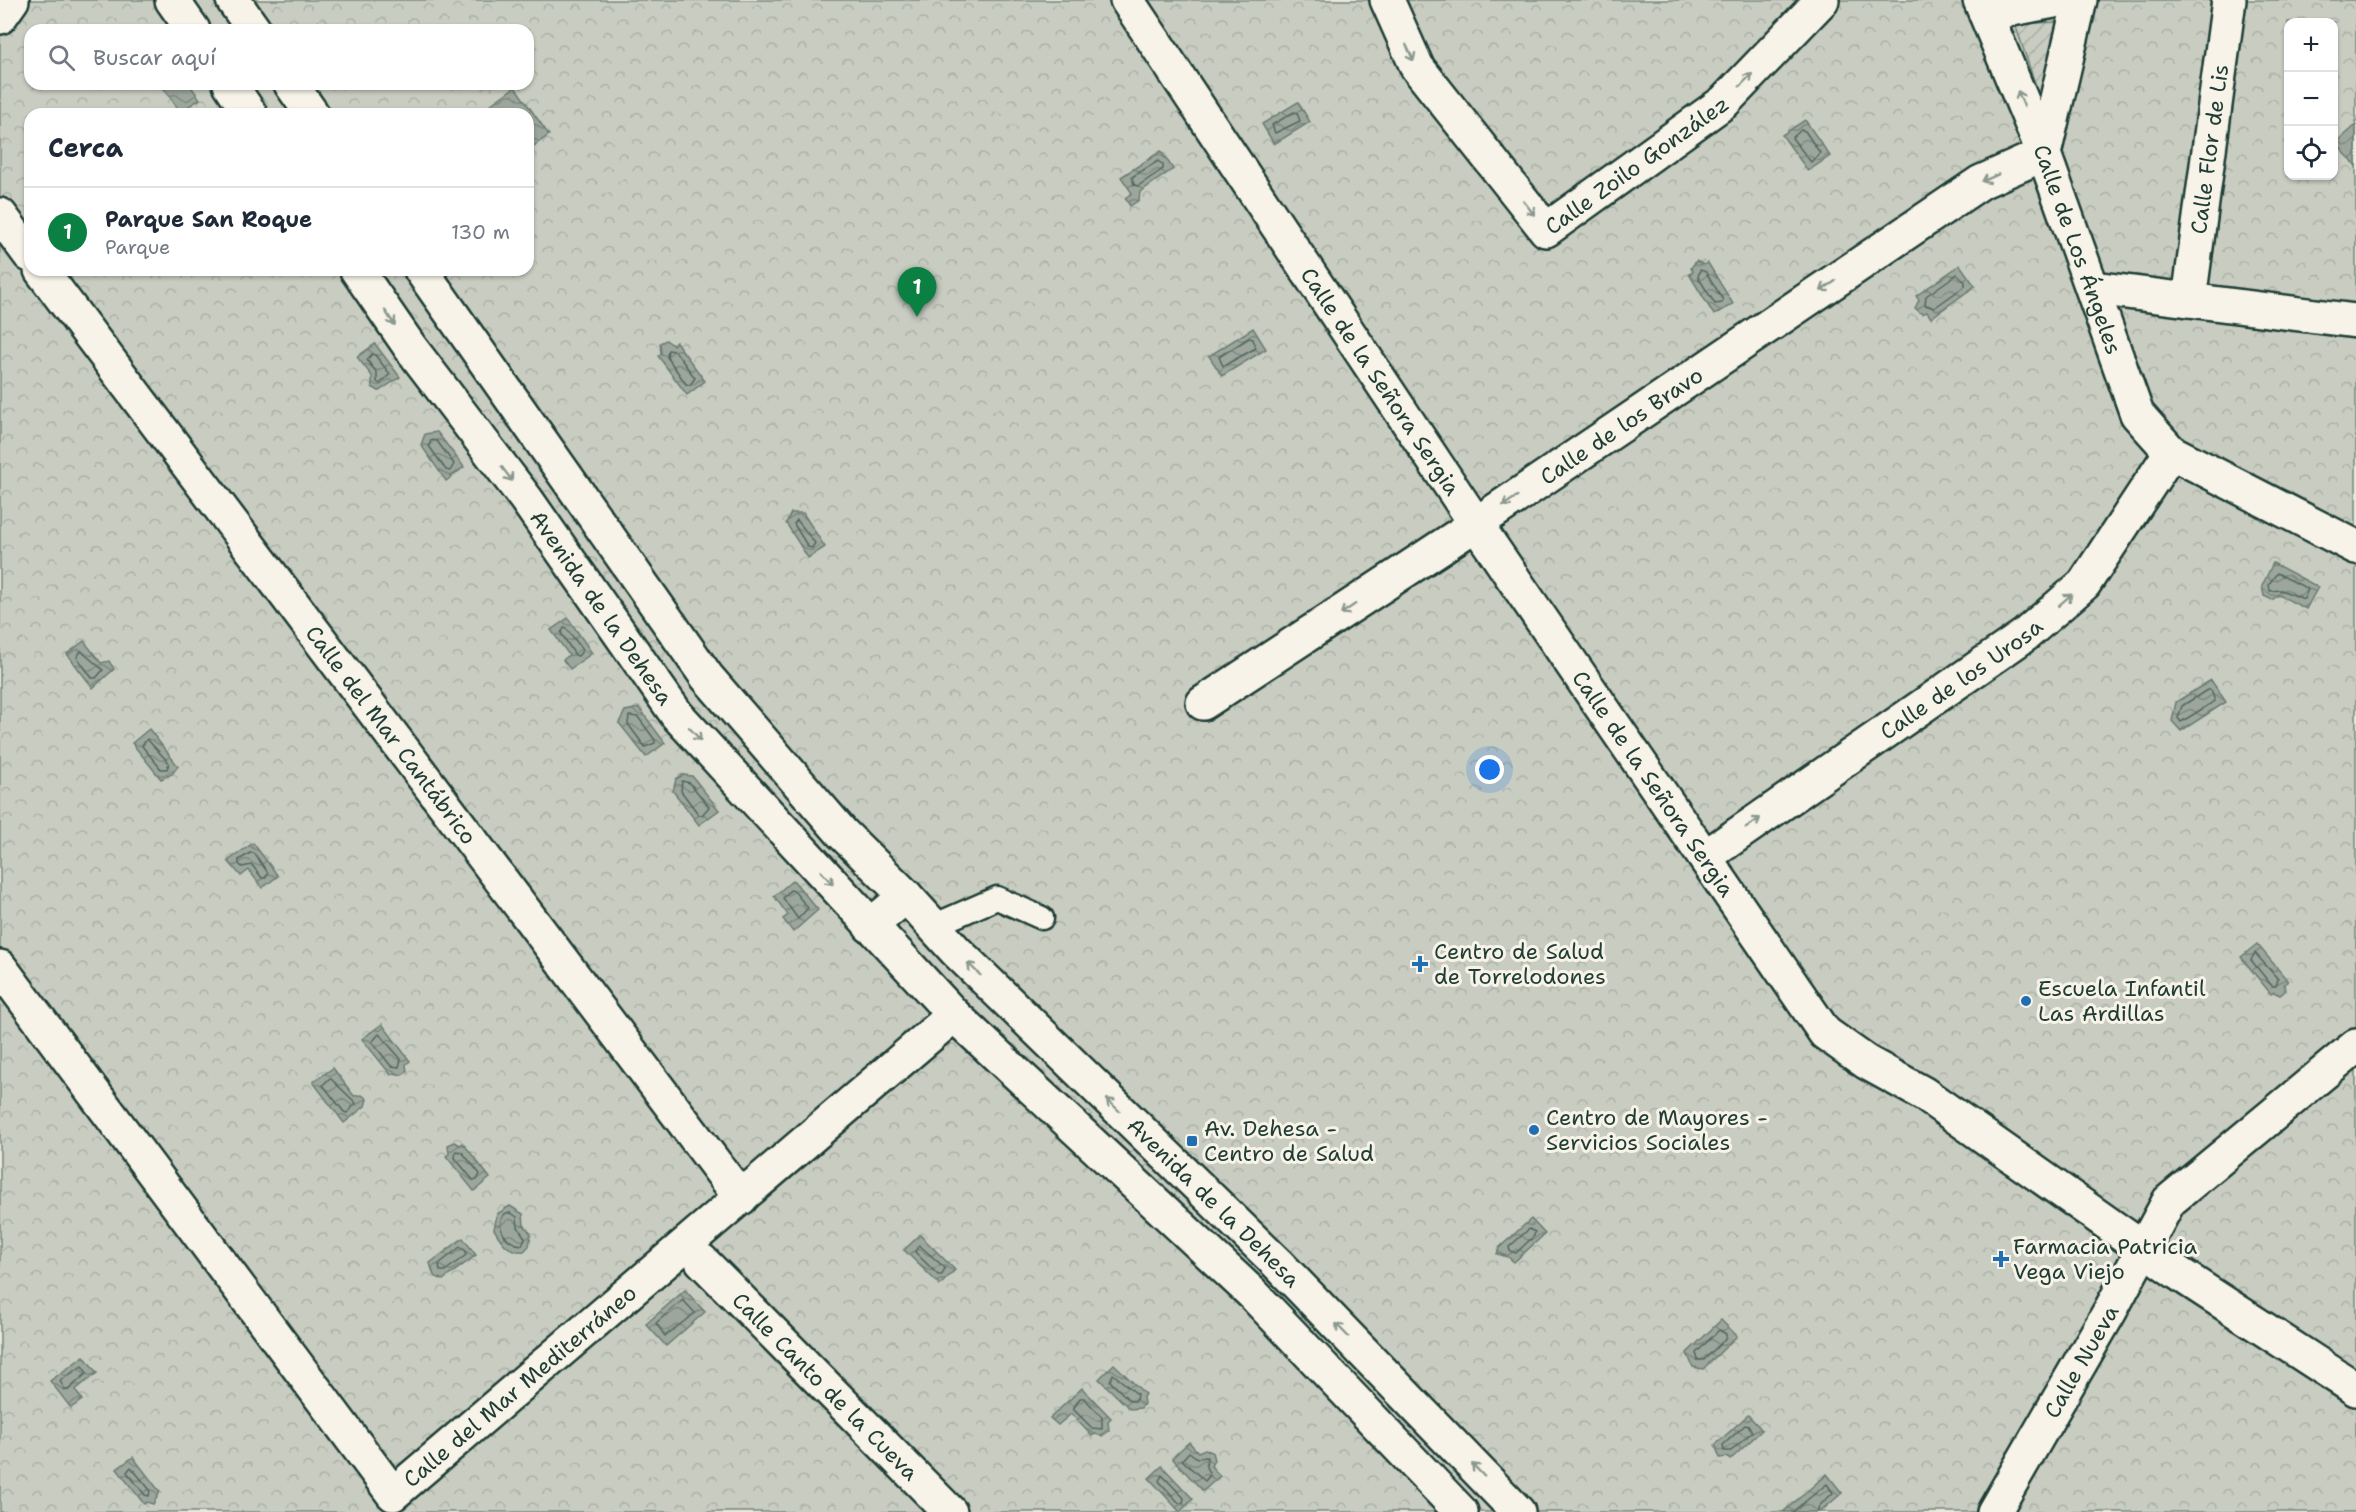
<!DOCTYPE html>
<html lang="es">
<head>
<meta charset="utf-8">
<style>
  :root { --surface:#fff; --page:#f6f6f7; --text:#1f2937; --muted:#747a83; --line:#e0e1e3; --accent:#0b8043 }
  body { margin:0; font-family:"Shantell Sans",sans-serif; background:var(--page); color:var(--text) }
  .controls { position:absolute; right:18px; top:18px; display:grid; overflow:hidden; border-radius:12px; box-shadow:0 2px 4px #0004 }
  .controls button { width:54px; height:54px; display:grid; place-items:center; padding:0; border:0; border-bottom:2px solid var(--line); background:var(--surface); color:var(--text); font:30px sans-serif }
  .you { position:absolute; left:1490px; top:770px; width:21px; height:21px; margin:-15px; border:4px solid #fff; border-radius:50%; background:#1a73e8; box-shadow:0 0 0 9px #1a73e833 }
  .badge { display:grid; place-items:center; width:39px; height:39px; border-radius:50%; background:var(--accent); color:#fff; font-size:20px; font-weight:700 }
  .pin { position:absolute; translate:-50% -50px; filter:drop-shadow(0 2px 3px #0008) }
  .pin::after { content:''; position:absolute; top:32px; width:21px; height:18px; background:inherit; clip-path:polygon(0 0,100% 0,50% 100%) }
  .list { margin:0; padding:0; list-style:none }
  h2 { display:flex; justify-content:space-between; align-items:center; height:78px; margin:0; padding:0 24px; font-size:26px }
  h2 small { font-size:20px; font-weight:400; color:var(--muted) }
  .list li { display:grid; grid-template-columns:39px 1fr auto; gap:18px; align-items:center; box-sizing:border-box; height:90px; padding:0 24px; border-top:2px solid var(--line) }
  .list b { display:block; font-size:22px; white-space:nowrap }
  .list p { margin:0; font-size:20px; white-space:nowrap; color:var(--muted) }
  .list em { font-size:20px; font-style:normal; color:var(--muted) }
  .icon { flex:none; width:33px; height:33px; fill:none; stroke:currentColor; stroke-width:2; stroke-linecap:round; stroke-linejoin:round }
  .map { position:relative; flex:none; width:2356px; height:1512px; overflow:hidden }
  .search { position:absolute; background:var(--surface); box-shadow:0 2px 4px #0004; left:24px; top:24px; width:510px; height:66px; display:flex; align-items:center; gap:15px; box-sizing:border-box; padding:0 21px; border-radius:18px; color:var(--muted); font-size:22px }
  .panel { position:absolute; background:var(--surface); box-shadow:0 2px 4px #0004; left:24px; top:108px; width:510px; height:168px; border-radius:18px }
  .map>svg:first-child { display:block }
  .park { fill:url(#park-crowns); stroke:#74847a; stroke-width:1.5; fill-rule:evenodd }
  .garden { fill:url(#garden-furrows); stroke:#74847a; stroke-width:1.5 }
  .water { fill:url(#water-waves); stroke:#6a7c72; stroke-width:1.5 }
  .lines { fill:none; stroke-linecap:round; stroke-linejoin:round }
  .shore { stroke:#51675e; stroke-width:1.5 }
  .lane-casing { stroke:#1f3d34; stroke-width:27 }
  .street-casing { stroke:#1f3d34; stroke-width:38 }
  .secondary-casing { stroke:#1f3d34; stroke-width:38 }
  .lane { stroke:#f7f3e8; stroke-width:22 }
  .street { stroke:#f7f3e8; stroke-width:33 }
  .secondary { stroke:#f7f3e8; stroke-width:33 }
  .oneway { stroke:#8b988e }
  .poi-dot { fill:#1f6fb2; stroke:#f7f3e8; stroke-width:2 }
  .labels { text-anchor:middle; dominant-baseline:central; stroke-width:6; stroke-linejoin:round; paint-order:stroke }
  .street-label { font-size:22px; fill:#1f3d34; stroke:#f7f3e8 }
  .poi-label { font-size:22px; fill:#1f3d34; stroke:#f7f3e8; text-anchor:start }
</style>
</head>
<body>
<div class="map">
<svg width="2356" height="1512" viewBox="0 0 2356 1512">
  <defs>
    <pattern id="park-crowns" width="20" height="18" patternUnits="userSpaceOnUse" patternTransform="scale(1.5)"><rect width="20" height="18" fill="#c8ccc1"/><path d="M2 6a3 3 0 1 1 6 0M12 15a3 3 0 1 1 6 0" fill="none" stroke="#abb0a6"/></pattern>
    <pattern id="garden-furrows" width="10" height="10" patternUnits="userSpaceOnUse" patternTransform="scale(1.5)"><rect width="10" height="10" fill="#c8ccc1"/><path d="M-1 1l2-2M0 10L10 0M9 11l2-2" fill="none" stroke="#abb0a6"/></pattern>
    <pattern id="water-waves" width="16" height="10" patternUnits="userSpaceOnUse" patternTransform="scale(1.5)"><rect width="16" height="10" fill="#9ca69c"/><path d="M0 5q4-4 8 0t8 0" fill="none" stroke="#7f8880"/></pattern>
  </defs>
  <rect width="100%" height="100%" fill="#eae8dd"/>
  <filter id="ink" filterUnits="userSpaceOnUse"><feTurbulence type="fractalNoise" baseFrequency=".0167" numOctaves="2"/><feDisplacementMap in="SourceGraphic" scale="12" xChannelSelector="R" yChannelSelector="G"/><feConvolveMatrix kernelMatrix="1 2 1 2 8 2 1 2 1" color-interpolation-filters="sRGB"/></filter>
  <g filter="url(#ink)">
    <!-- park -->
    <path class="park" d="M0 0H2356V1512H0ZM2288 22H2334V176H2288ZM30 30H528V84H30ZM30 114H528V270H30Z"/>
    <!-- garden -->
    <polygon class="garden" points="2061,22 2048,98 2039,95 2015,24"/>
    <!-- water -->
    <g class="water">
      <polygon points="161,84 189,84 200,99 180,112"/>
      <polygon points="515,87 549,135 528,150 528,114 497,114 490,105"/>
      <polygon points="1298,102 1310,122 1274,144 1262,124"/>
      <polygon points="1805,120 1830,156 1808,171 1782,135"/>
      <polygon points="2356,125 2356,166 2336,143"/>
      <polygon points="1161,151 1173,169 1140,192 1139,200 1130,206 1125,198 1132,193 1121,177"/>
      <polygon points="1696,261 1704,265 1708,263 1733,304 1714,315 1689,274 1693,272 1691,268"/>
      <polygon points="1960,265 1975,286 1931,318 1927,312 1922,314 1915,308 1919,300 1916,296"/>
      <polygon points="1253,328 1266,349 1222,376 1209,356"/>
      <polygon points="666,340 673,345 676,342 705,381 687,395 658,356 661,354 660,343"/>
      <polygon points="375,344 400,377 379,391 372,387 372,376 357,357"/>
      <polygon points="437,432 464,467 446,481 421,445 425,434"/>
      <polygon points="791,513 803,513 825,547 808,558 786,523"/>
      <polygon points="2273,563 2318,587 2306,609 2279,595 2272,600 2264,596 2262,586"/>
      <polygon points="568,618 592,653 570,669 563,660 569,655 551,630"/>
      <polygon points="84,641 101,663 109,661 114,669 93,688 67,654"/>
      <polygon points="2211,680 2226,702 2181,731 2172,721 2176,702"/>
      <polygon points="639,708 665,743 646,757 619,723 625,711"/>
      <polygon points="149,729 178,766 172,774 161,779 132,743"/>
      <polygon points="683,775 692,776 719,810 699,825 673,791 676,779"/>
      <polygon points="253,843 278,876 262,888 249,870 241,876 228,861"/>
      <polygon points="793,880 818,910 793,932 783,919 788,915 774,896"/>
      <polygon points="2257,944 2288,981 2284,984 2285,991 2280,995 2274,992 2271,994 2241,957"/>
      <polygon points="382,1024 410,1061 406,1064 407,1072 402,1075 394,1073 391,1075 362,1039"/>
      <polygon points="333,1068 354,1096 362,1095 367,1099 365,1106 344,1123 313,1082"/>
      <polygon points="455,1142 460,1145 463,1143 490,1178 474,1191 446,1156 449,1154 448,1145"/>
      <path d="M510 1206 523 1214 524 1225 531 1234 529 1246 524 1251C508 1253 501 1241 494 1229L497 1214Z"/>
      <polygon points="1531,1219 1545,1234 1514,1262 1508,1257 1497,1254 1499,1248"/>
      <polygon points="920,1235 955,1270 940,1285 904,1250"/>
      <polygon points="463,1238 476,1255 443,1280 434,1276 430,1263"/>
      <polygon points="685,1290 705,1312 666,1346 646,1324"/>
      <polygon points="1721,1320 1737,1336 1703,1369 1693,1367 1687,1353"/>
      <polygon points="84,1356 97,1373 75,1390 82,1400 71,1408 50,1381"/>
      <polygon points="1114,1364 1145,1394 1143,1397 1144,1404 1141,1408 1130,1409 1099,1379"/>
      <polygon points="1082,1388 1111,1418 1108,1421 1109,1431 1102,1436 1095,1434 1092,1436 1071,1414 1058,1425 1050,1418"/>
      <polygon points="1748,1415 1762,1430 1730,1460 1727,1457 1720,1458 1715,1445"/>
      <polygon points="1189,1442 1198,1452 1205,1449 1212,1452 1214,1460 1211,1466 1220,1476 1203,1491 1172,1458"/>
      <polygon points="133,1457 160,1492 153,1504 147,1502 144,1504 117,1469"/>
      <polygon points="1162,1466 1193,1499 1180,1512 1149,1478"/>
      <polygon points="1827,1474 1842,1493 1820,1512 1783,1512"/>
    </g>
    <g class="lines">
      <!-- shore -->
      <g class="shore">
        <polygon points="1294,112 1297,113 1300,121 1275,133 1272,125"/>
        <polygon points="1801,130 1805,131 1820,153 1811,162 1792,138"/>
        <polygon points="1158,161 1163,165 1163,169 1138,186 1134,185 1132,177"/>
        <polygon points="1700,270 1706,272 1723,300 1722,303 1715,304 1698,277"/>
        <polygon points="1957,274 1965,282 1965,286 1934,308 1925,305 1926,296"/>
        <polygon points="1249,338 1253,339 1256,348 1223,366 1219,357"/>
        <polygon points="668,350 675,351 695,378 690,385 686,384 667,357"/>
        <polygon points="372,354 375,355 390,374 380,384 377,382 377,373 367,360"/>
        <polygon points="431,440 437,441 454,464 450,471 446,470 429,446"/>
        <polygon points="797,520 815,543 812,548 808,547 794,524"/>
        <polygon points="2277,573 2308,589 2304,599 2281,590 2270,591 2269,584"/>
        <polygon points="565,627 583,650 578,656 575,655 561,633"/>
        <polygon points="81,651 103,670 96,678 92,678 77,657"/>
        <polygon points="2207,690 2211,690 2215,701 2181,722 2178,718 2182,706"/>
        <polygon points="629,716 638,717 655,740 655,743 645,747 628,724"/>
        <polygon points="147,739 169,763 167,769 161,769 142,746"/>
        <polygon points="682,781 690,783 709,807 702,815 699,815 681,791"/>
        <polygon points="250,853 254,853 268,873 266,878 262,878 252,865 242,867 239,864 239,860"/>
        <polygon points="790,890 794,891 808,908 798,919 783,898"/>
        <polygon points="2255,953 2278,979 2276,986 2272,986 2251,960"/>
        <polygon points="379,1034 401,1059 399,1067 391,1066 372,1042"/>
        <polygon points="330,1078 356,1103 347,1113 344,1112 323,1085"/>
        <polygon points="456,1151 462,1152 480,1174 477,1180 473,1180 455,1158"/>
        <path d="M506 1213H511L517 1217 518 1227 525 1238 522 1245C507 1245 492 1225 506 1213Z"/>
        <polygon points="1529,1229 1535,1232 1534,1236 1516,1253 1510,1251 1509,1247"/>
        <polygon points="919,1245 945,1268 942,1275 938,1275 915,1252"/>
        <polygon points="460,1247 466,1251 466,1255 445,1271 440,1271 439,1264"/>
        <polygon points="683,1300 695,1313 665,1336 656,1323"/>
        <polygon points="1719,1330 1726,1334 1726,1338 1704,1360 1698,1360 1696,1353"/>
        <polygon points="82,1366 87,1373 68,1390 65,1390 60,1381"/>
        <polygon points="1113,1374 1137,1394 1136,1401 1130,1401 1110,1381"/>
        <polygon points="1080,1398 1084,1398 1102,1417 1102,1429 1092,1428 1073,1409"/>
        <polygon points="1745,1425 1749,1426 1752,1432 1731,1451 1724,1451 1723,1445"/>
        <polygon points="1189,1452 1197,1458 1207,1457 1206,1467 1210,1475 1205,1481 1182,1460"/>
        <polygon points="131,1467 150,1490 149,1496 145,1495 127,1472"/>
        <polygon points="1162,1475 1184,1498 1183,1503 1179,1503 1159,1481"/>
        <polyline points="1792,1512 1827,1484 1833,1493 1819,1506 1817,1512"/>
      </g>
      <defs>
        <polyline id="lane" points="933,926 997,898 1042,918"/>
        <g id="street">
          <path id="s1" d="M1127 0 1476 524 1825 1033 1866 1062 1924 1094 2178 1273 2356 1389"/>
          <path id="s2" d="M1387 0 1417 67 1546 230 1724 102 1822 0"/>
          <path id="s3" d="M1980 0 2044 154 2137 414 2171 452 2356 547"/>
          <polyline points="1986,14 2059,0"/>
          <polyline points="0,17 12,0"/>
          <polyline points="2044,154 2080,0"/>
          <polyline points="0,215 30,255"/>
          <path id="s4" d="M41 270 741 1198"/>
          <path id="s5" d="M2094 288 2189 300 2229 0"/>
          <polyline points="2189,300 2356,321"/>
          <path id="s6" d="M1203 703 1476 524 1981 182 2044 154"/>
          <path id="s7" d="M1705 857 2025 635 2084 584 2171 452"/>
          <polyline points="870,926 906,896"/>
          <path id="s8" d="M0 967 393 1494 954 1015"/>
          <path id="s9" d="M702 1261 950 1512"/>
          <path id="s10" d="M1994 1512 2110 1311 2169 1201 2356 1046"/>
        </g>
        <g id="secondary">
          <polyline points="172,0 193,30"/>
          <polyline points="233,0 254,30"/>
          <polyline points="230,84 250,114"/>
          <polyline points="291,84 312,114"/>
          <path id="s11" d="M357 270 410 347 526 499 677 715 954 1015 1253 1294 1461 1512"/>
          <path id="s12" d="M421 270 707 677 842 833 906 896 956 951 1277 1263 1518 1512"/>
        </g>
      </defs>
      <!-- lane casing -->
      <use href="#lane" class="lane-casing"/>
      <!-- street casing -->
      <use href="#street" class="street-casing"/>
      <!-- secondary casing -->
      <use href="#secondary" class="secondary-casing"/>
      <!-- lane -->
      <use href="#lane" class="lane"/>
      <!-- street -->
      <use href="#street" class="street"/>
      <!-- secondary -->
      <use href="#secondary" class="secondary"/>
    </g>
    <!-- one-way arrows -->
    <defs><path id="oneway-shaft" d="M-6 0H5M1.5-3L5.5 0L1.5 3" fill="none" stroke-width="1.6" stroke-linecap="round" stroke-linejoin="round" transform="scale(1.5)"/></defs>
    <g class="oneway">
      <use href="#oneway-shaft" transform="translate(1410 53) rotate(65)"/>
      <use href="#oneway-shaft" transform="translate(1746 80) rotate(-46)"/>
      <use href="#oneway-shaft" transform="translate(2021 99) rotate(-112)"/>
      <use href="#oneway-shaft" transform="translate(1990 178) rotate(156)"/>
      <use href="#oneway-shaft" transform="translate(1529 208) rotate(52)"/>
      <use href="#oneway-shaft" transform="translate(1828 286) rotate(146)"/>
      <use href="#oneway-shaft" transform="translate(390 318) rotate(56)"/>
      <use href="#oneway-shaft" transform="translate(507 474) rotate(53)"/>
      <use href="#oneway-shaft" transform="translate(1510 501) rotate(146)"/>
      <use href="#oneway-shaft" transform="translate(2065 600) rotate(-41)"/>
      <use href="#oneway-shaft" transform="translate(1348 609) rotate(146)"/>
      <use href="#oneway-shaft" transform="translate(695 734) rotate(48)"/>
      <use href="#oneway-shaft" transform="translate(1753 823) rotate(-35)"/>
      <use href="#oneway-shaft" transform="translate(827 878) rotate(48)"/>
      <use href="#oneway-shaft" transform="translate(974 969) rotate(-136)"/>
      <use href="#oneway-shaft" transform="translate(1113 1105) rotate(-136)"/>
      <use href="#oneway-shaft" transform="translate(1342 1330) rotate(-134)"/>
      <use href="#oneway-shaft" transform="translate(1478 1470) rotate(-134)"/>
    </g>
  </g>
  <!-- markers -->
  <g class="poi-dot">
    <path d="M1417 955h6v6h6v6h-6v6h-6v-6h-6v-6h6z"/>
    <circle cx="2026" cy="1001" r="6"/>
    <circle cx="1534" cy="1130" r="6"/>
    <rect x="1186" y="1135" width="12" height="12" rx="3"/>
    <path d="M1998 1250h6v6h6v6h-6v6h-6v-6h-6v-6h6z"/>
  </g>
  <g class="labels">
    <!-- street labels -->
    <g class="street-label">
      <text stroke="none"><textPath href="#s5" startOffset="248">Calle Flor de Lis</textPath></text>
      <text stroke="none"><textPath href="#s2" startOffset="393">Calle Zoilo González</textPath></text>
      <text stroke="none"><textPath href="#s3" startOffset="268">Calle de Los Ángeles</textPath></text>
      <text stroke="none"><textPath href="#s1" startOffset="458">Calle de la Señora Sergia</textPath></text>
      <text stroke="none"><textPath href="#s6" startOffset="502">Calle de los Bravo</textPath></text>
      <text stroke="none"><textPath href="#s11" startOffset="417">Avenida de la Dehesa</textPath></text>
      <text stroke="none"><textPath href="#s7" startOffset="312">Calle de los Urosa</textPath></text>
      <text stroke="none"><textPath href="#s4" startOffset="582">Calle del Mar Cantábrico</textPath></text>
      <text stroke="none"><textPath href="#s1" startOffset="944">Calle de la Señora Sergia</textPath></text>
      <text stroke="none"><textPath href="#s12" startOffset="1228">Avenida de la Dehesa</textPath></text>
      <text stroke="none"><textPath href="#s10" startOffset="174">Calle Nueva</textPath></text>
      <text stroke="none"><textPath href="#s8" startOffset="824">Calle del Mar Mediterráneo</textPath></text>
      <text stroke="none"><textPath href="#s9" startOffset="176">Calle Canto de la Cueva</textPath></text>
    </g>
    <!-- poi labels -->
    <g class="poi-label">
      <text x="1434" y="951">Centro de Salud<tspan x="1434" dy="25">de Torrelodones</tspan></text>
      <text x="2038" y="988">Escuela Infantil<tspan x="2038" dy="25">Las Ardillas</tspan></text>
      <text x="1546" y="1117">Centro de Mayores -<tspan x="1546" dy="25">Servicios Sociales</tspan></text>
      <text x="1204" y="1128">Av. Dehesa -<tspan x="1204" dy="25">Centro de Salud</tspan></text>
      <text x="2013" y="1246">Farmacia Patricia<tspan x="2013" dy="25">Vega Viejo</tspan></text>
    </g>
  </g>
</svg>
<div class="controls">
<button>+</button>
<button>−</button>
<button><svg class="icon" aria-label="locate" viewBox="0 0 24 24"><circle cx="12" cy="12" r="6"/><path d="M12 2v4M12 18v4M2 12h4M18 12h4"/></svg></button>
</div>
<div class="you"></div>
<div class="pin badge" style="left:917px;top:317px">1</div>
<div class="search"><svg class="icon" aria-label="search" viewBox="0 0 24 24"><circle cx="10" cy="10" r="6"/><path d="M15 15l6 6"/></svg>Buscar aquí</div>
<section class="panel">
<h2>Cerca<small></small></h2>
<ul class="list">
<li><span class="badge">1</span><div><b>Parque San Roque</b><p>Parque</p></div><em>130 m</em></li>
</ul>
</section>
</div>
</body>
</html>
